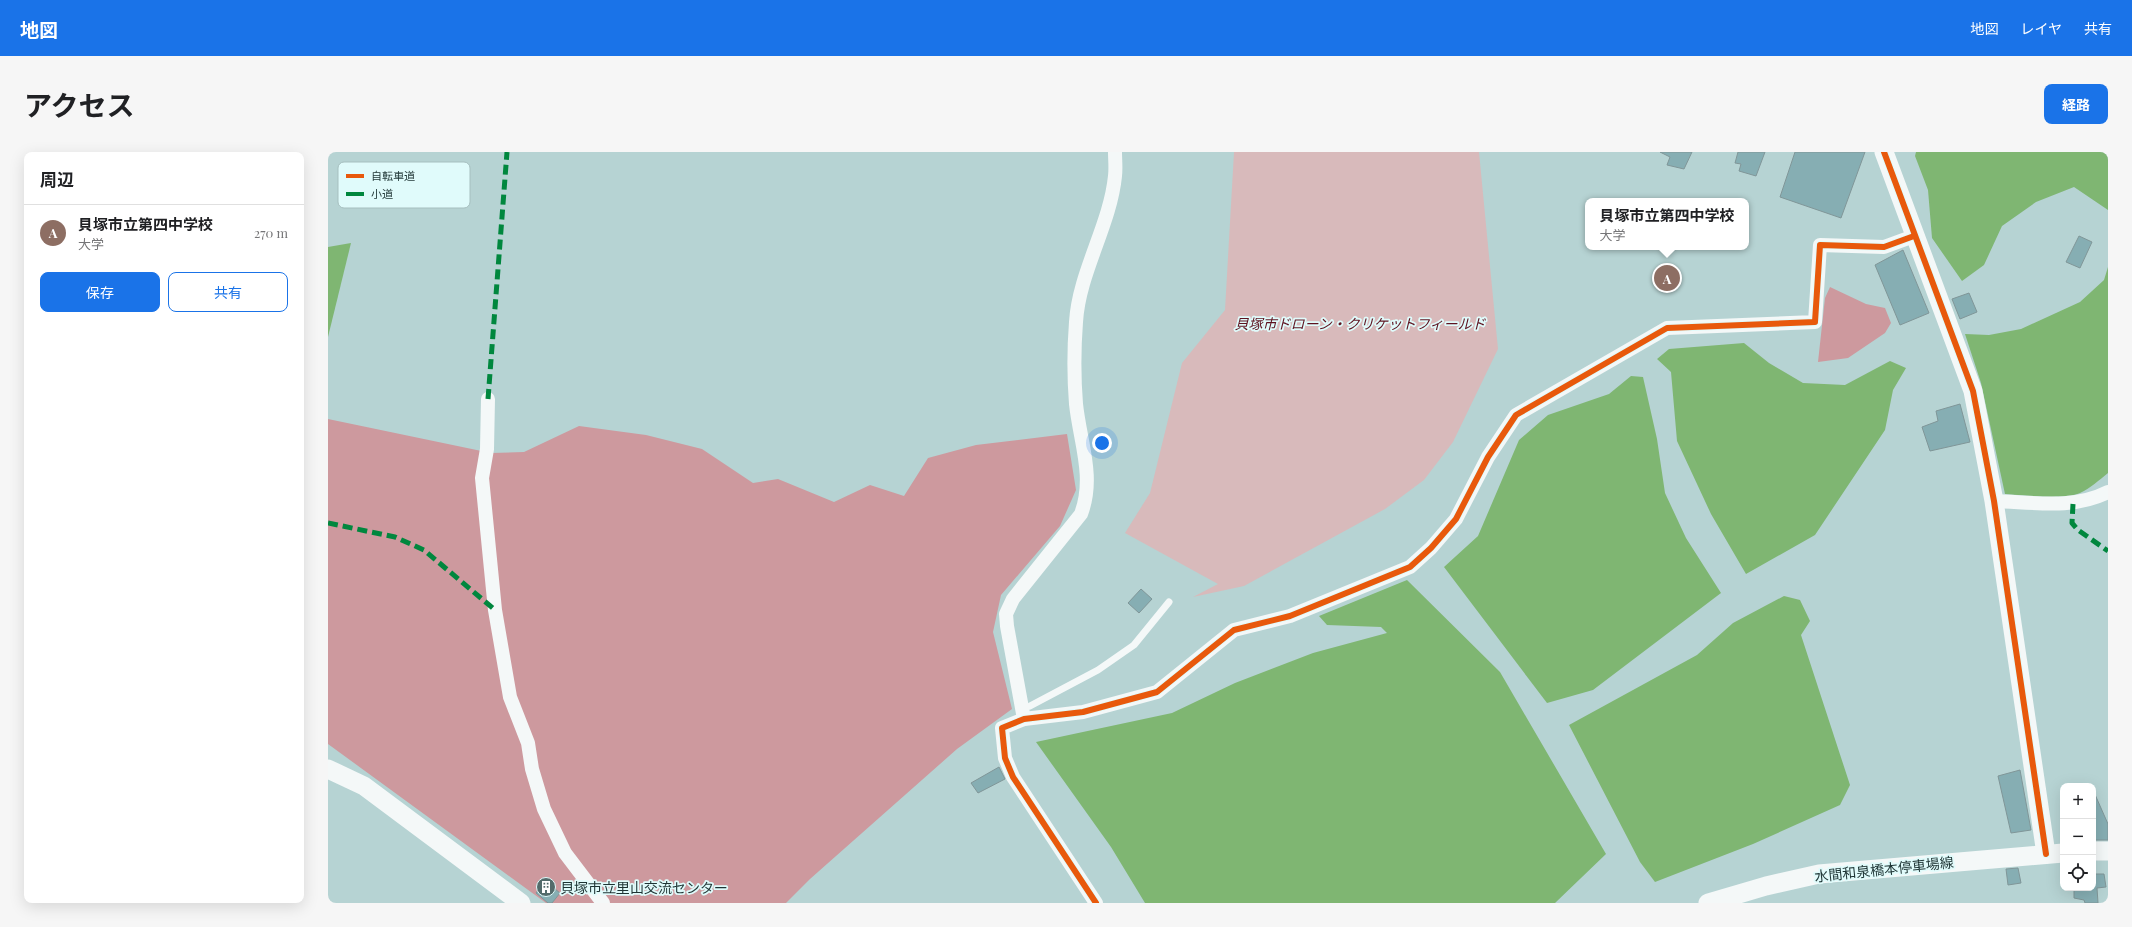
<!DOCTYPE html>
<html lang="ja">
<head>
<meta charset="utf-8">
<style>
  :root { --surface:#fff; --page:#f6f6f6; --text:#202124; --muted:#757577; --line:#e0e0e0; --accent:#1a73e8 }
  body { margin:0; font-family:"Playfair Display","Noto Sans JP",serif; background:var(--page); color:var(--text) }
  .controls { position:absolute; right:12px; bottom:12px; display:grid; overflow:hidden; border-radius:8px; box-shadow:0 4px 16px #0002 }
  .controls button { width:36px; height:36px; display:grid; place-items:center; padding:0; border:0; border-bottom:1px solid var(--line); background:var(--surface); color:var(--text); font:20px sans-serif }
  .you { position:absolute; left:774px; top:291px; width:14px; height:14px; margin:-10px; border:3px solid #fff; border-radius:50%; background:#1a73e8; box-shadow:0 0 0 6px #1a73e833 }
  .badge { display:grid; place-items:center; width:26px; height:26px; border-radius:50%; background:var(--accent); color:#fff; font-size:13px; font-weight:700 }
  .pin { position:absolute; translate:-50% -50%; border:2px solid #fff; box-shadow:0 1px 4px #0006 }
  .popup { position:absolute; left:1257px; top:46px; width:164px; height:52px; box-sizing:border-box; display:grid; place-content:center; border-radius:8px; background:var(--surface); filter:drop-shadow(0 1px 3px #0005); font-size:13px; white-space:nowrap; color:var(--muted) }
  .popup b { font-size:15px; color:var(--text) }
  .popup::after { content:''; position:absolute; left:50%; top:100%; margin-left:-8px; border:8px solid transparent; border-top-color:var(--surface) }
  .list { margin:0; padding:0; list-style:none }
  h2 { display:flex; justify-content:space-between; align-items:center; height:52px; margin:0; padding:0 16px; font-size:17px }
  h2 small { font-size:13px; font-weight:400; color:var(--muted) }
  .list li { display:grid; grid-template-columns:26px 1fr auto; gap:12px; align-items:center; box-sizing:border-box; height:56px; padding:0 16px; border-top:1px solid var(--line) }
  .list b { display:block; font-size:15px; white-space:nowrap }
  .list p { margin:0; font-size:13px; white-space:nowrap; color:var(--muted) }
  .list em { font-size:13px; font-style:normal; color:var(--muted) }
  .actions { display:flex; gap:8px; padding:12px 16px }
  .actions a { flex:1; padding:9px 0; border:1px solid var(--accent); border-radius:8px; text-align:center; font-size:14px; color:var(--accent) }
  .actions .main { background:var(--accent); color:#fff }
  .icon { flex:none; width:22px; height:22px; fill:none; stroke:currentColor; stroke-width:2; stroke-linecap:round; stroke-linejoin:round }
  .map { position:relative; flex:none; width:1780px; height:751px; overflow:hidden; border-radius:8px }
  header { display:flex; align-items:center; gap:24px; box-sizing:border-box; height:56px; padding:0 20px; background:var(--accent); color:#fff }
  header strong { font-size:19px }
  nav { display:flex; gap:22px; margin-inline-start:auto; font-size:14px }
  .intro { display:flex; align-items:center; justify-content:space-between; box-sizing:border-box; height:96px; padding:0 24px }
  h1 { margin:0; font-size:28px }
  .button { padding:10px 18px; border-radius:8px; background:var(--accent); color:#fff; font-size:14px; font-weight:700 }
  main { display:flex; gap:24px; padding:0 24px }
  aside { flex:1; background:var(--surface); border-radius:8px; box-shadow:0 4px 16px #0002 }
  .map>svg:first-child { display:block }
  .green { fill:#d8babb }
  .forest { fill:#cd999e }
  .water { fill:#7fb672 }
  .building { fill:#86aeb3; stroke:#809698 }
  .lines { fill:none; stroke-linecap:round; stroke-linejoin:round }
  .lane { stroke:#f4f8f8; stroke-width:7 }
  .street { stroke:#f4f8f8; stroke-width:14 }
  .secondary { stroke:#f4f8f8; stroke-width:19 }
  .quiet { stroke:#00873e; stroke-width:5; stroke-dasharray:10 5; stroke-linecap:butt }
  .cycleway-casing { stroke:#e0fbfb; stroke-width:8 }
  .cycleway { stroke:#e8590c; stroke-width:6 }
  .labels { text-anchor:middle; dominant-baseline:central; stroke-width:3.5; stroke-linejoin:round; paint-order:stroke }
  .park-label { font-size:14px; font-style:italic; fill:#5e121f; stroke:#e0fbfb }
  .street-label { font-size:14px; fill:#1d3333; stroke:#e0fbfb }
  .poi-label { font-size:14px; fill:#1d3333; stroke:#e0fbfb; text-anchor:start }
  .key { fill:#e0fbfb; stroke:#a6bfbf; stroke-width:1 }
  .key-label { font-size:11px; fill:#1d3333 }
</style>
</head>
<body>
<header>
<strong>地図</strong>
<nav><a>地図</a><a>レイヤ</a><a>共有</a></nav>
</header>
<div class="intro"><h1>アクセス</h1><a class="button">経路</a></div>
<main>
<aside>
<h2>周辺<small></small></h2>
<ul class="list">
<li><span class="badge" style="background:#8d6e63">A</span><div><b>貝塚市立第四中学校</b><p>大学</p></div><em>270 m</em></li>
</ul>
<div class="actions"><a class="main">保存</a><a>共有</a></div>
</aside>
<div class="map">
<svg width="1780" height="751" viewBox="0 0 1780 751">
  <rect width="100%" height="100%" fill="#b6d3d3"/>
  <!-- green -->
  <polygon class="green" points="906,0 1151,0 1170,197 1125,290 1096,328 1057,357 916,434 865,445 890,432 797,381 822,341 854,211 897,158"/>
  <!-- forest -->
  <g class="forest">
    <polygon points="1502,135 1538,152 1557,156 1563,171 1557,181 1520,206 1490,210 1497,146"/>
    <polygon points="0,267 163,301 196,300 251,274 318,283 374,297 425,331 450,327 506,350 542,333 576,344 600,306 648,293 739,282 748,338 732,374 673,443 665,480 684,557 629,597 482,727 458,751 218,751 0,592"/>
  </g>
  <!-- water -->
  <g class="water">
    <polygon points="1588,0 1780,0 1780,58 1746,35 1708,50 1674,74 1656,113 1634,129 1604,86 1600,38 1587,4"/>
    <polygon points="23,91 0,185 0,95"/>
    <path d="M1780 115V321C1771 328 1763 336 1752 341 1735 348 1696 343 1677 342L1653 231 1637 182 1661 183 1693 177 1752 150 1776 128Z"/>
    <polygon points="1416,191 1441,211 1475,231 1517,233 1562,209 1578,216 1565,238 1557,278 1487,383 1418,422 1383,362 1349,289 1343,220 1329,207 1341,197"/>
    <polygon points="1303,224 1315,225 1329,287 1337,341 1358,386 1393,441 1265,538 1219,551 1116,415 1150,384 1191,288 1220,263 1281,242"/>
    <polygon points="1079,428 1172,520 1278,702 1227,751 817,751 783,695 708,590 844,561 907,531 985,501 1059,481 1053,475 999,473 991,464"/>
    <polygon points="1456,444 1472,448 1482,469 1473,483 1522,633 1512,653 1425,692 1327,730 1312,710 1241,573 1369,503 1405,471"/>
  </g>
  <!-- building -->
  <g class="building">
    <polygon points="1332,0 1364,0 1356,17 1339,13 1342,5"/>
    <polygon points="1410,0 1437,0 1428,24 1411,19 1413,12 1407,11"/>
    <polygon points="1467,0 1537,0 1513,66 1452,45"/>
    <polygon points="1751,84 1764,90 1752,116 1738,110"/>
    <polygon points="1575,98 1601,161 1572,173 1547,113"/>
    <polygon points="1641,141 1649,160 1632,167 1624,147"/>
    <polygon points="1632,252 1642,290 1602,299 1594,275 1610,269 1608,259"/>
    <polygon points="813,437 824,447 811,461 800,451"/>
    <polygon points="671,615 677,627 650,641 643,631"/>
    <polygon points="1692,618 1703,678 1683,681 1670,624"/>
    <polygon points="1765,638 1780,672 1780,688 1765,688"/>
    <polygon points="1690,716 1693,731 1680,733 1678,717"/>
    <polygon points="1765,722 1776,722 1778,735 1769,736 1770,751 1757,751 1756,748 1746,746 1746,736 1765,736"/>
    <polygon points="217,729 232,741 224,751 220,751 208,741"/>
  </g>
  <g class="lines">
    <!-- lane -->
    <polyline class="lane" points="702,554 770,518 806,493 841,450"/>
    <!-- street -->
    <g class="street">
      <polyline points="160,247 159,297 154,326 167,458 182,545 200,591 204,617 216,657 237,701 275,751"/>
      <path d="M1666 349C1704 350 1745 358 1780 340"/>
      <path d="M696 567 679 474 678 462 685 447 753 362C767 325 752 290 748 252 746 227 746 196 748 170 751 120 782 74 787 24 788 16 787 8 787 0"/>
      <polyline points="768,751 685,625 677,606 674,576 696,567 755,560 829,540 906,478 962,464 1082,415 1103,396 1128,367 1160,305 1188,263 1339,176 1487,170 1492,93 1556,95 1586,84"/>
    </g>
    <!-- secondary -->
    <g class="secondary">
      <polyline points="1556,0 1645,239 1666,349 1718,702"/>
      <polyline points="0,617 36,634 193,751"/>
      <polyline points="1765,699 1780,699"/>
      <polyline points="1380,751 1438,734 1491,722 1735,701"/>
    </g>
    <!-- quiet -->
    <g class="quiet">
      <polyline points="160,247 179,0"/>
      <polyline points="1745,352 1744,371 1750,378 1780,399"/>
      <polyline points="0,371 67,385 96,398 167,458"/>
    </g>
    <defs>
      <g id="cycleway">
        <polyline points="1556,0 1645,239 1666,349 1718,702"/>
        <polyline points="768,751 685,625 677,606 674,576 696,567 755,560 829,540 906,478 962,464 1082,415 1103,396 1128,367 1160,305 1188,263 1339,176 1487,170 1492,93 1556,95 1586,84"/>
      </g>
    </defs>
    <!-- cycleway casing -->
    <use href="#cycleway" class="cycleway-casing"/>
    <!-- cycleway -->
    <use href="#cycleway" class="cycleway"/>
  </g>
  <!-- icons -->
  <defs>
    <symbol id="building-disc" viewBox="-11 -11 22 22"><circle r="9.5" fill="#536b6b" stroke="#e0fbfb"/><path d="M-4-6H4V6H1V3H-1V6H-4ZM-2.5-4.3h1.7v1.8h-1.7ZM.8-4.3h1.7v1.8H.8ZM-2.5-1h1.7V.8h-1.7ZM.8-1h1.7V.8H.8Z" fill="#fff"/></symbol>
  </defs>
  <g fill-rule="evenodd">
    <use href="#building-disc" x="207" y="724" width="22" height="22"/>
  </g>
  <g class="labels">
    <!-- park labels -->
    <g class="park-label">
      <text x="1032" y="171">貝塚市ドローン・クリケットフィールド</text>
    </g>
    <!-- street labels -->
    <g class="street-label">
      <text transform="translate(1556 717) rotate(-6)">水間和泉橋本停車場線</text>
    </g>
    <!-- poi labels -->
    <g class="poi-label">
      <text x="232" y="735">貝塚市立里山交流センター</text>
    </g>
  </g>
  <!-- legend -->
  <rect x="10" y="10" width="132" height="46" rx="6" class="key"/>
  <rect x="18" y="22" width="18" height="4" fill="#e8590c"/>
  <rect x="18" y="40" width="18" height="4" fill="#00873e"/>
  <g class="key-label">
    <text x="43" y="28">自転車道</text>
    <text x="43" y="46">小道</text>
  </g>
</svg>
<div class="controls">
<button>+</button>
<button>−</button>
<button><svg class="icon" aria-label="locate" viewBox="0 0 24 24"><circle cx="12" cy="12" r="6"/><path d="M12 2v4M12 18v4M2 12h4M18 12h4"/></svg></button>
</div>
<div class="you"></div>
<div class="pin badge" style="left:1339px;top:126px;background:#8d6e63">A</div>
<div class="popup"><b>貝塚市立第四中学校</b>大学</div>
</div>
</main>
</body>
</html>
